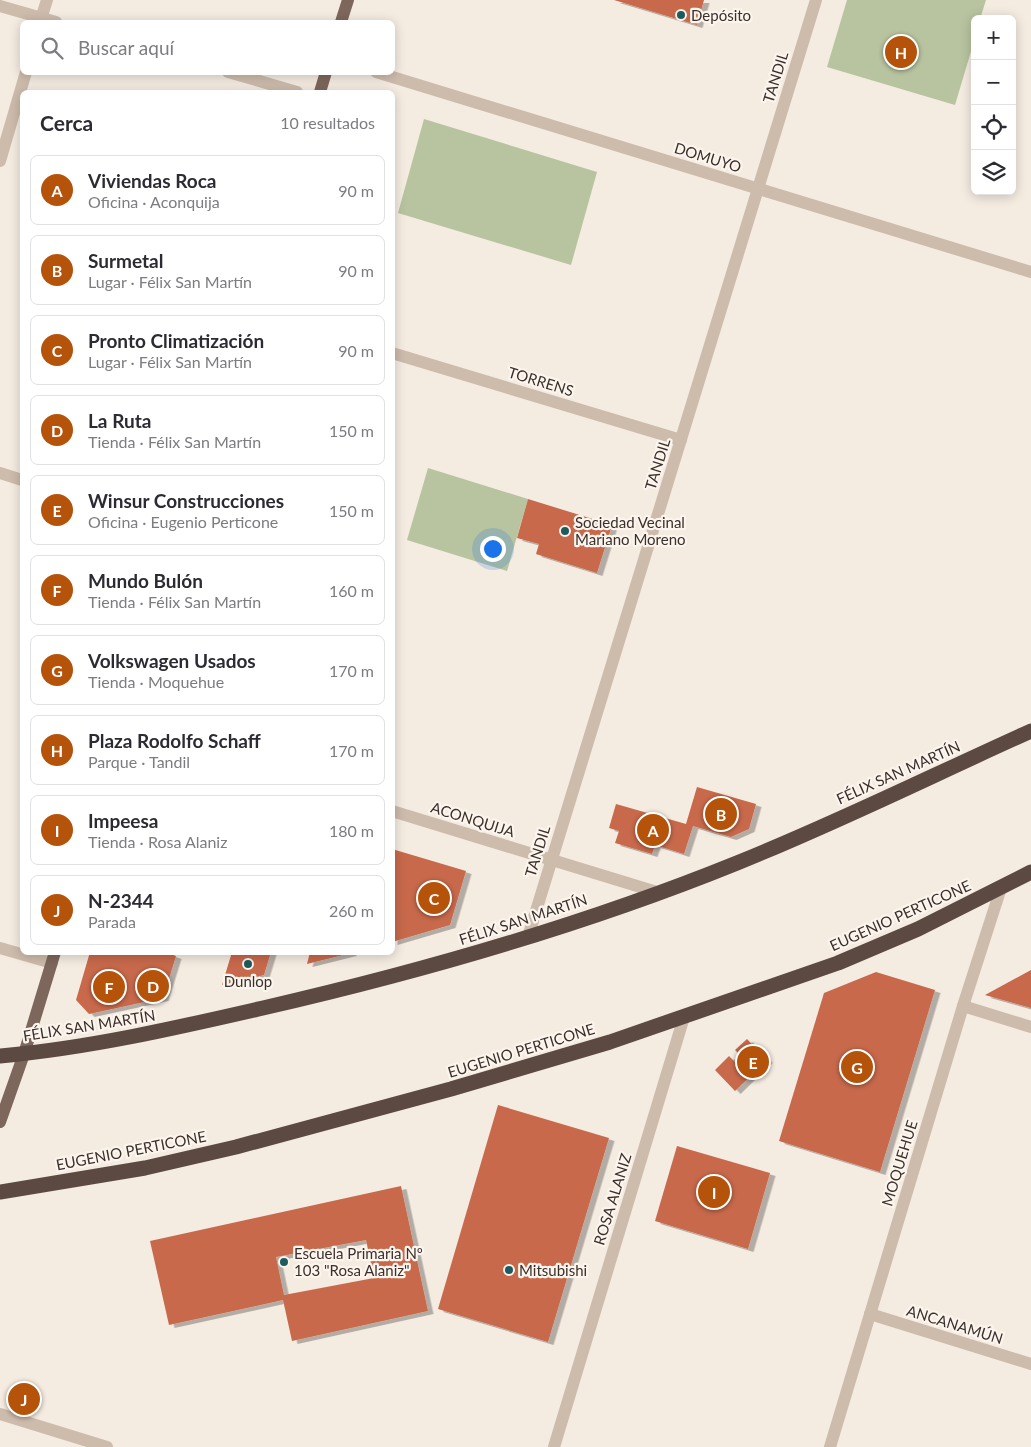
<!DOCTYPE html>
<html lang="es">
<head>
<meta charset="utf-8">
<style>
  :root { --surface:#fff; --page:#f2f2f3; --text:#2b2b33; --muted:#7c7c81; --line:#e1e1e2; --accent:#b45309 }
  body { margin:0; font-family:Lato,sans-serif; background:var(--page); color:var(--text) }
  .controls { position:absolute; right:15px; top:15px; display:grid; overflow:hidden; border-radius:8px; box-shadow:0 2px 12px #0003 }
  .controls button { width:45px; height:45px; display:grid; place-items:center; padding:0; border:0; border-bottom:1px solid var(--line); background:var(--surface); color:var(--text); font:25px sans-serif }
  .you { position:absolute; left:492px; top:548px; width:18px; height:18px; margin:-12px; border:4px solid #fff; border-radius:50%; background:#1a73e8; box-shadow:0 0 0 8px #1a73e833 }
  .badge { display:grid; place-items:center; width:32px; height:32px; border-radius:50%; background:var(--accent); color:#fff; font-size:16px; font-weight:700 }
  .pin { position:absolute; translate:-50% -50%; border:2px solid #fff; box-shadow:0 1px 5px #0006 }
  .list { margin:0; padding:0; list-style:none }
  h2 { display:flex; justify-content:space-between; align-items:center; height:65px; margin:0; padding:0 20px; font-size:21px }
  h2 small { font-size:16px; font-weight:400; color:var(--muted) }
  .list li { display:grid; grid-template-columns:32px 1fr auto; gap:15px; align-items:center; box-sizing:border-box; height:70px; margin:0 10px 10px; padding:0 10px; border:1px solid var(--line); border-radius:8px }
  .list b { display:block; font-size:19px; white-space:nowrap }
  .list p { margin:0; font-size:16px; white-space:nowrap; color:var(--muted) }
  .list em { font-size:16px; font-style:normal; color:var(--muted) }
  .icon { flex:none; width:28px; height:28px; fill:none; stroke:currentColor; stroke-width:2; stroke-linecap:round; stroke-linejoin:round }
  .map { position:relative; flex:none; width:1031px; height:1447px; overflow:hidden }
  .search { position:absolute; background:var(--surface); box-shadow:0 2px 12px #0003; left:20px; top:20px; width:375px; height:55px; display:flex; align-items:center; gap:12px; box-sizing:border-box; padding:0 18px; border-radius:8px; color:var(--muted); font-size:19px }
  .panel { position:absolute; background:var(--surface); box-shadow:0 2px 12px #0003; left:20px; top:90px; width:375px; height:865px; border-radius:8px }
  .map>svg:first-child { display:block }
  .green { fill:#b8c4a0 }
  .building { fill:#c8694b; fill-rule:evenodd; filter:url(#shadow) }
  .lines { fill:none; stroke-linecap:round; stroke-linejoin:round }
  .minor { stroke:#cdbbac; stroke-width:12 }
  .major { stroke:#7d675c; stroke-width:12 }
  .highway { stroke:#5c4a42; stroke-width:15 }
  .poi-dot { fill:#1f5a5e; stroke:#fbf5ee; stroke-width:2 }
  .labels { text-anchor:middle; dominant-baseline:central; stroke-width:4.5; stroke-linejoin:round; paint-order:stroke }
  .poi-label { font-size:15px; fill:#3b302b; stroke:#fbf5ee; text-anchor:start }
  .street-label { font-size:15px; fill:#3b302b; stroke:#fbf5ee }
</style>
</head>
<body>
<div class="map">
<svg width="1031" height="1447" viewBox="0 0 1031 1447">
  <defs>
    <filter id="shadow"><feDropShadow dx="5.5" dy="3" stdDeviation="0" flood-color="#0004"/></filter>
  </defs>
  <rect width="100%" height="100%" fill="#f4ebe1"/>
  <!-- green -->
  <g class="green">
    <polygon points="847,0 986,0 980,19 975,19 975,38 955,105 827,67"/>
    <polygon points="424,119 597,172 571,265 398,213"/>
    <polygon points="428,468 528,499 507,571 407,540"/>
  </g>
  <!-- building -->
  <g class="building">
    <polygon points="614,0 704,0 697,25"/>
    <polygon points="528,499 612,525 597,573 536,554 539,544 517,538"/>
    <polygon points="697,787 756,804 749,829 731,837 693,826 684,854 655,845 652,854 615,843 619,831 609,828 616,804 686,824"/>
    <polygon points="392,849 466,871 450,925 392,942"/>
    <polygon points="90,952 165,952 176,956 163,998 89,1014 76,1000"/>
    <polygon points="232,952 271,952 264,975 222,985"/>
    <polygon points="310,952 351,952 351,953 307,964"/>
    <polygon points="1031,970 1031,1008 985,995"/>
    <polygon points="876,972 935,990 880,1172 779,1141 824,993"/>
    <polygon points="747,1039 767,1060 735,1091 715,1070 729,1056 738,1065 744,1059 735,1050"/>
    <polygon points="498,1105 609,1138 548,1342 438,1309"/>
    <polygon points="677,1146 770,1173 748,1249 655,1221"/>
    <path d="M401 1186 428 1311 292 1341 283 1300 169 1325 150 1241ZM366 1240 374 1278 284 1295 276 1257Z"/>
  </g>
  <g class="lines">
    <!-- minor -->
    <g class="minor">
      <polyline points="0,6 56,22"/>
      <polyline points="40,22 47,0"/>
      <polyline points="228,72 297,92"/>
      <polyline points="376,72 1031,272"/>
      <polyline points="0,161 26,72"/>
      <polyline points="392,353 681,440"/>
      <polyline points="0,473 22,480"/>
      <polyline points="392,811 660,893"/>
      <polyline points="528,937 816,0"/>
      <polyline points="0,948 52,963"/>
      <polyline points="963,1006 1031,1027"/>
      <polyline points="870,1314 1031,1364"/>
      <polyline points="0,1414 107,1447"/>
      <polyline points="554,1447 684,1017"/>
      <polyline points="830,1447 963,1006 1001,888"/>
    </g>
    <!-- major -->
    <g class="major">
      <polyline points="341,22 348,0"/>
      <polyline points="320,92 326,72"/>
      <polyline points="0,1122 24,1054 55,952"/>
    </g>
    <!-- highway -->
    <g class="highway">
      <path d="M0 1056C89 1048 176 1028 263 1008 424 971 584 925 737 863 837 823 933 775 1031 731"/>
      <polyline points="0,1192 145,1168 236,1147 451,1089 610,1042 838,963 918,929 1031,872"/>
    </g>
  </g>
  <!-- markers -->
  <g class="poi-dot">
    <circle cx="681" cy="15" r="5"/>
    <circle cx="565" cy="531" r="5"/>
    <circle cx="248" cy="964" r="5"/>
    <circle cx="284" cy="1262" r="5"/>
    <circle cx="509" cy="1270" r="5"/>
  </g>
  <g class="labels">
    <!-- poi labels -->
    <g class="poi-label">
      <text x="691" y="15">Depósito</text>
      <text x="575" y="522">Sociedad Vecinal<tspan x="575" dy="17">Mariano Moreno</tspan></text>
      <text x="248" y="981" text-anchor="middle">Dunlop</text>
      <text x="294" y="1253">Escuela Primaria Nº<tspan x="294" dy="17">103 "Rosa Alaniz"</tspan></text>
      <text x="519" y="1270">Mitsubishi</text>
    </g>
    <!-- street labels -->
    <g class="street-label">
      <text transform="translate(775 77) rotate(-73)">TANDIL</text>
      <text transform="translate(708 157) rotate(17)">DOMUYO</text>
      <text transform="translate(541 381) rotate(17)">TORRENS</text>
      <text transform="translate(657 464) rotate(-73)">TANDIL</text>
      <text transform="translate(898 772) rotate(-24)">FÉLIX SAN MARTÍN</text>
      <text transform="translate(473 819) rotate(17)">ACONQUIJA</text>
      <text transform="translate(537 851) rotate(-73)">TANDIL</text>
      <text transform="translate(900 915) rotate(-24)">EUGENIO PERTICONE</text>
      <text transform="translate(523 919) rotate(-18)">FÉLIX SAN MARTÍN</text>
      <text transform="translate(89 1025) rotate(-9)">FÉLIX SAN MARTÍN</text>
      <text transform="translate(521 1050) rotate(-17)">EUGENIO PERTICONE</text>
      <text transform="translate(131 1150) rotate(-11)">EUGENIO PERTICONE</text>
      <text transform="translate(899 1163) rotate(-73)">MOQUEHUE</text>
      <text transform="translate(612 1199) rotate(-73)">ROSA ALANIZ</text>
      <text transform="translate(955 1324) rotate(17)">ANCANAMÚN</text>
    </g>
  </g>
</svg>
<div class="controls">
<button>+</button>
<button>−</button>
<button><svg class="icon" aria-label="locate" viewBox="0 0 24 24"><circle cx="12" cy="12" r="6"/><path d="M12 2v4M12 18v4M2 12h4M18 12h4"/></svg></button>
<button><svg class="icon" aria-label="layers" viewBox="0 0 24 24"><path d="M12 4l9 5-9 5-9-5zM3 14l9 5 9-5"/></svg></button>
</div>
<div class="you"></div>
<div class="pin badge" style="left:653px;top:830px">A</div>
<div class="pin badge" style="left:721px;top:814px">B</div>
<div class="pin badge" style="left:434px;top:898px">C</div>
<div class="pin badge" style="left:153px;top:986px">D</div>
<div class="pin badge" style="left:753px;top:1062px">E</div>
<div class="pin badge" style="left:109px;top:987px">F</div>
<div class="pin badge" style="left:857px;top:1067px">G</div>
<div class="pin badge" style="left:901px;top:52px">H</div>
<div class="pin badge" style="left:714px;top:1192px">I</div>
<div class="pin badge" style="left:24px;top:1399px">J</div>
<div class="search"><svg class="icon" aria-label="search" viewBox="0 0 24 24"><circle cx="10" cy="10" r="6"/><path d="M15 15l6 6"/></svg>Buscar aquí</div>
<section class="panel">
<h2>Cerca<small>10 resultados</small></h2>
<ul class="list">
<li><span class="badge">A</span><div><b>Viviendas Roca</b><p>Oficina · Aconquija</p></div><em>90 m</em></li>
<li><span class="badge">B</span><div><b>Surmetal</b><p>Lugar · Félix San Martín</p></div><em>90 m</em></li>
<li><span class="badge">C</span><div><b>Pronto Climatización</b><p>Lugar · Félix San Martín</p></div><em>90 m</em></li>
<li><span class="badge">D</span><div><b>La Ruta</b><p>Tienda · Félix San Martín</p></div><em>150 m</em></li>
<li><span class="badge">E</span><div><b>Winsur Construcciones</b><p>Oficina · Eugenio Perticone</p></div><em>150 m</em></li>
<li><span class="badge">F</span><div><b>Mundo Bulón</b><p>Tienda · Félix San Martín</p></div><em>160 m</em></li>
<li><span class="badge">G</span><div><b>Volkswagen Usados</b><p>Tienda · Moquehue</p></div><em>170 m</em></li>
<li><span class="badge">H</span><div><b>Plaza Rodolfo Schaff</b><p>Parque · Tandil</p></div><em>170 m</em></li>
<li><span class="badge">I</span><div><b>Impeesa</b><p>Tienda · Rosa Alaniz</p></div><em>180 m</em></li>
<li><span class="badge">J</span><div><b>N-2344</b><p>Parada</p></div><em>260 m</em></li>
</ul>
</section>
</div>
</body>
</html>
